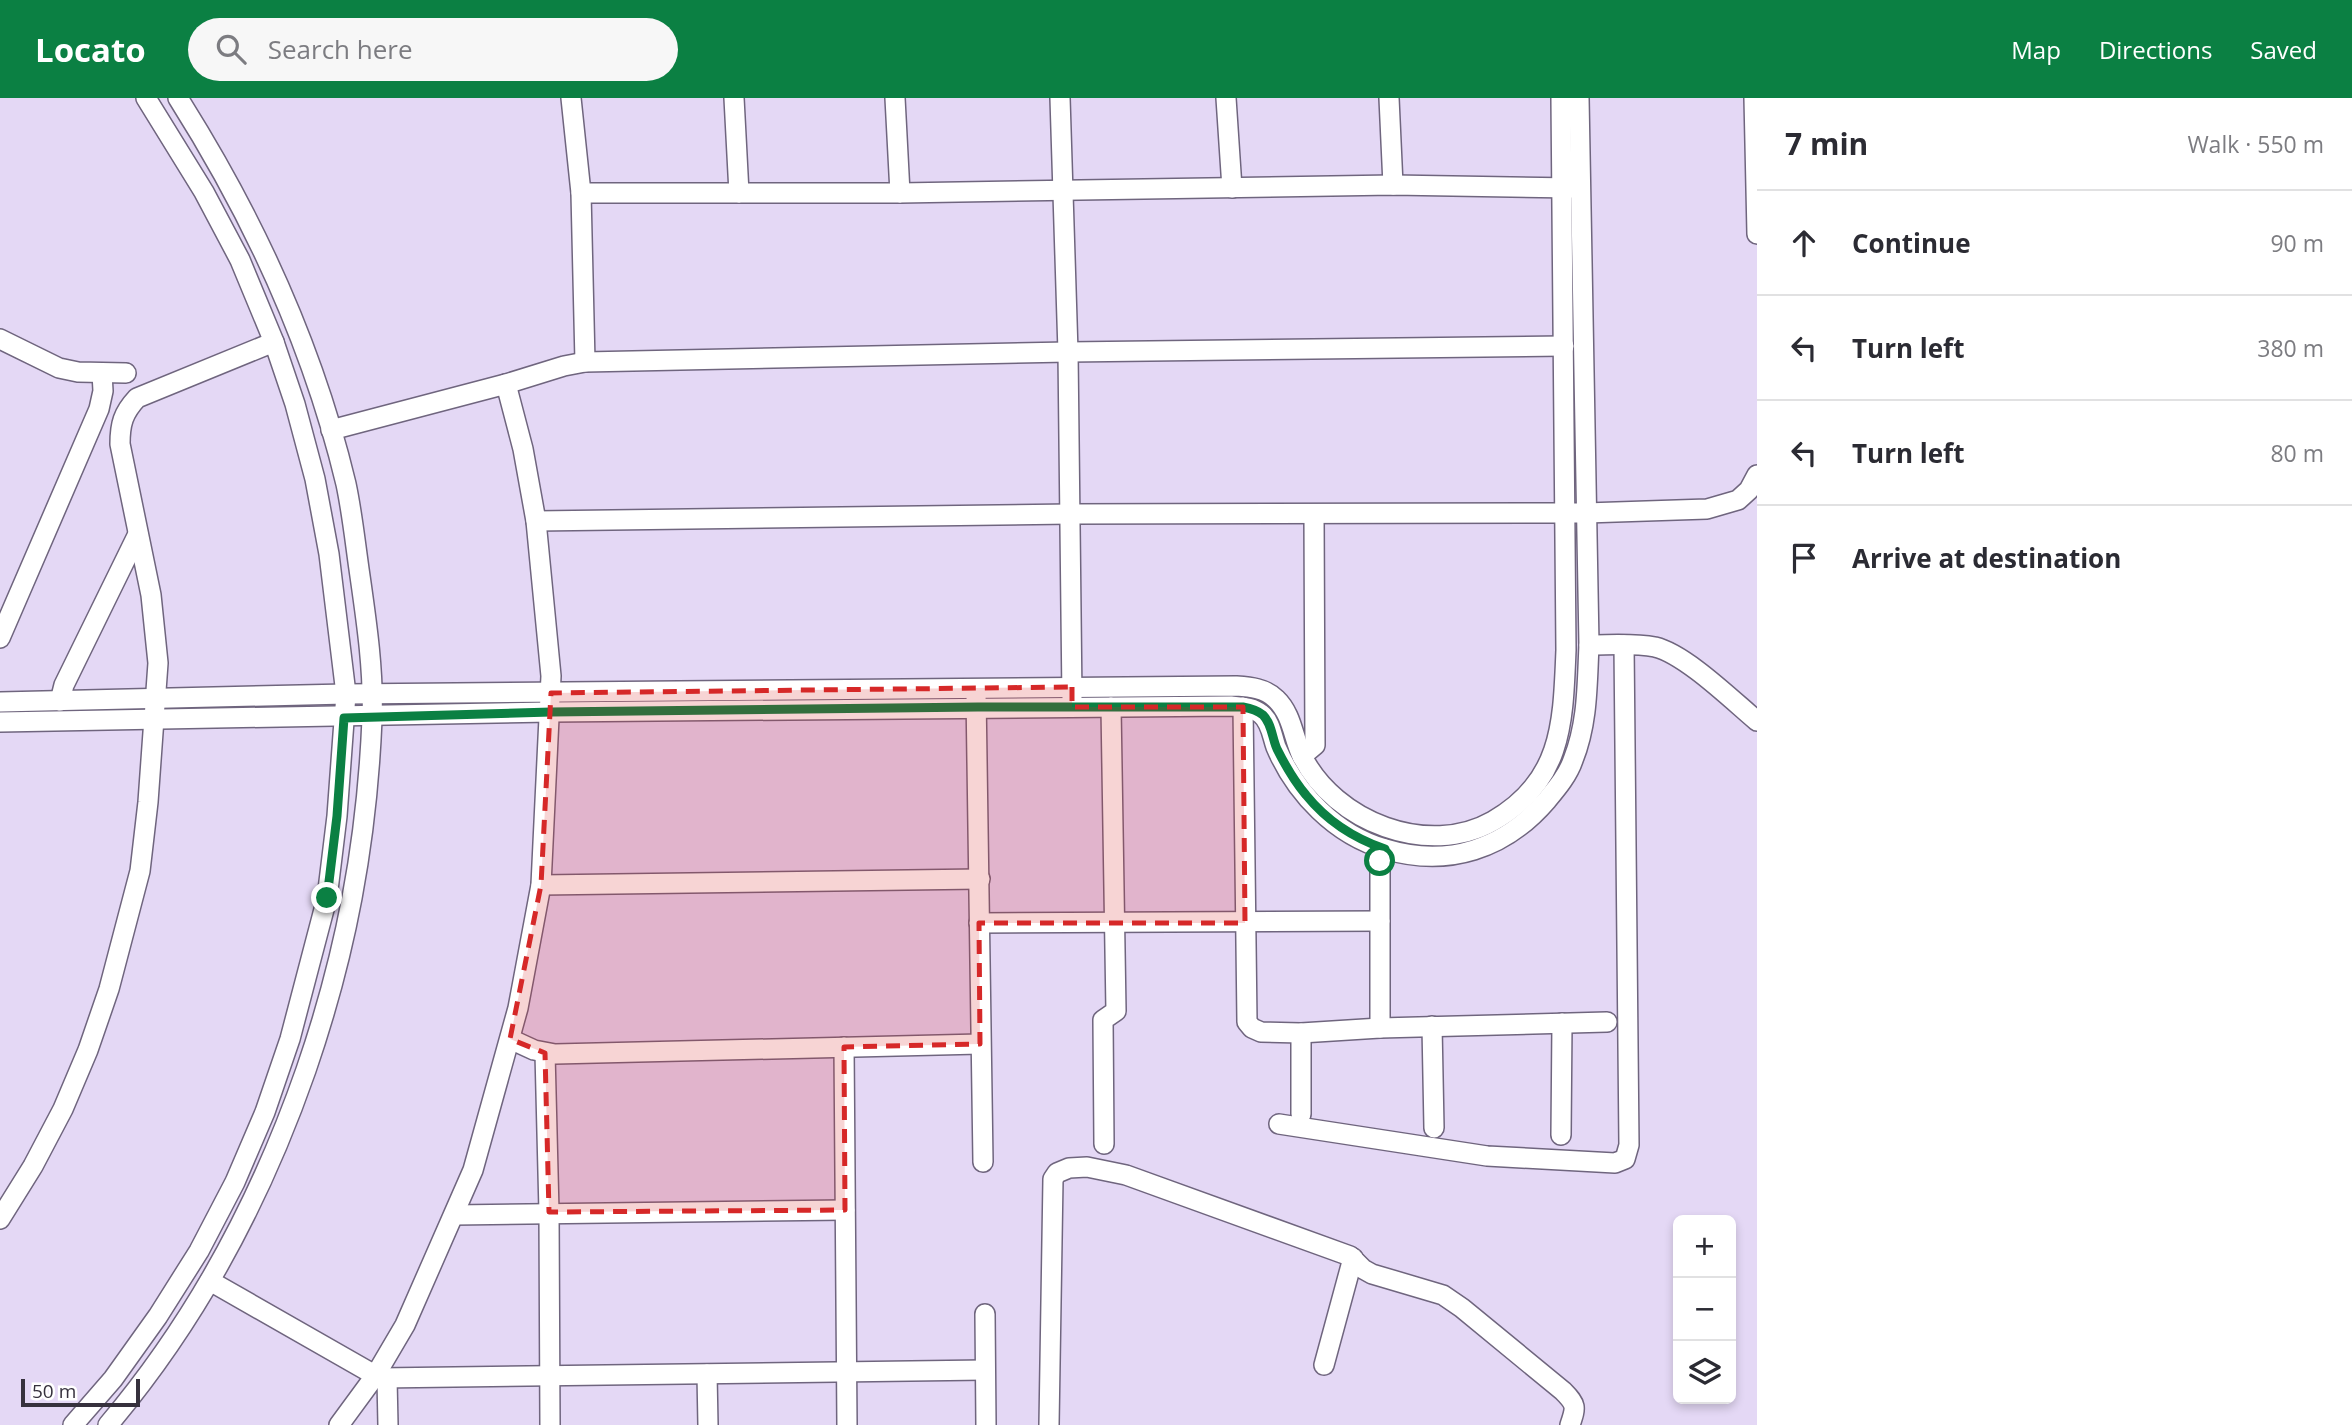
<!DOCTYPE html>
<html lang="en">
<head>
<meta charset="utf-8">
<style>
  :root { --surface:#fff; --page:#f7f7f7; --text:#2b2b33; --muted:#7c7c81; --line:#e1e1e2; --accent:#0b8043 }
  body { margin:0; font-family:"Open Sans",sans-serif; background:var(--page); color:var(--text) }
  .controls { position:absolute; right:21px; bottom:21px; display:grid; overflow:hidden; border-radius:10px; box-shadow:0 4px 10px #0003 }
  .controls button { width:63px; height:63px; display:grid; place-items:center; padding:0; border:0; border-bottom:2px solid var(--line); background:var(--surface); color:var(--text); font:35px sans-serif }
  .scale { position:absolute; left:21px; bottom:18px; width:119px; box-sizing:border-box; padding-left:7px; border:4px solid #36313d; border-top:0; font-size:19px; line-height:24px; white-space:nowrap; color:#36313d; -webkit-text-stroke:5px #fff; paint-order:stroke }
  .stop { position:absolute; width:21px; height:21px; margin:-16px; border:5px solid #0b8043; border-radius:50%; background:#fff }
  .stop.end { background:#0b8043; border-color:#fff; box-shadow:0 2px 7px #0008 }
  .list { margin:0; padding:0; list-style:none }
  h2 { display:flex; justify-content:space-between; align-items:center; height:91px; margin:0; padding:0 28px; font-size:30px }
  h2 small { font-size:23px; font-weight:400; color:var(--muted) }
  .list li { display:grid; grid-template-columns:46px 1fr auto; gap:21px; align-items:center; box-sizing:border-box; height:105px; padding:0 28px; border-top:2px solid var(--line) }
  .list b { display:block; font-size:26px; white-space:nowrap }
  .list em { font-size:23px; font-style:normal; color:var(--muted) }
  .icon { flex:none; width:38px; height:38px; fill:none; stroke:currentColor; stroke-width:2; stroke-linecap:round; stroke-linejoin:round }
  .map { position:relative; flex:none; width:1757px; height:1327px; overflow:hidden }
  header { display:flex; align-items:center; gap:42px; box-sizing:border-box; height:98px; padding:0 35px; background:var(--accent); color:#fff }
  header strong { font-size:33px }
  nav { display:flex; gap:38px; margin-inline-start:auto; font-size:24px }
  .search { width:490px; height:63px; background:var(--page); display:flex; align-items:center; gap:18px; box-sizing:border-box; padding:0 24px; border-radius:38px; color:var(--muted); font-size:26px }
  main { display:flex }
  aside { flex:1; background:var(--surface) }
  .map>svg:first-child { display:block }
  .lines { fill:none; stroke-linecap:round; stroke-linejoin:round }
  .minor-casing { stroke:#6f657e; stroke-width:22 }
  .minor { stroke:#fff; stroke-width:19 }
  .route { stroke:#0b8043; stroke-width:9 }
  .marked { fill:#d62828; fill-opacity:0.2; stroke:#d62828; stroke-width:5; stroke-dasharray:14 9; stroke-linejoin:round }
</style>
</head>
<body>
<header>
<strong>Locato</strong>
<div class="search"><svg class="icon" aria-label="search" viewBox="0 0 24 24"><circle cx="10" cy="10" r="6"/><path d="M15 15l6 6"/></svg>Search here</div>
<nav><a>Map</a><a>Directions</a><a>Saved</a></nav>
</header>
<main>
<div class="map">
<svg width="1757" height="1327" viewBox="0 0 1757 1327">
  <rect width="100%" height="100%" fill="#e4d8f5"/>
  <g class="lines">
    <defs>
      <g id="minor">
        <polyline points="571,0 581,95 585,264"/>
        <polyline points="734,0 739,95"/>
        <polyline points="895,0 900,95"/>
        <polyline points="1060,0 1068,254 1072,601"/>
        <polyline points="1226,0 1232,90"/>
        <polyline points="1389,0 1393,87"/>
        <polyline points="1754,0 1757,136"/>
        <polyline points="581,95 900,95 1393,87 1574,90"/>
        <polyline points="0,241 59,270 78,274 126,275"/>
        <polyline points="331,332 506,286 564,268 585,264 1068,254 1564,248"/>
        <polyline points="536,423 1071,416 1586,415 1707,411 1738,402 1749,392 1757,377"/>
        <polyline points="0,540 99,311 103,293 102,275"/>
        <path d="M1589 547C1611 547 1634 545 1655 549 1685 556 1732 602 1757 623"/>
        <polyline points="976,596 983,1064"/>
        <polyline points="60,603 64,587 138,436"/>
        <path d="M0 604 346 596 1236 588C1250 589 1265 590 1276 601 1292 616 1293 639 1302 658 1335 724 1428 760 1493 723 1563 683 1563 624 1566 552L1561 0"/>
        <polyline points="1243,609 1247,924 1252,930 1261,934 1301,935 1380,930"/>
        <path d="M0 624 551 614 1231 608C1241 609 1253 609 1261 616 1271 624 1272 638 1276 649 1296 696 1336 737 1385 751 1448 770 1505 751 1547 702 1557 690 1568 677 1573 662 1588 625 1587 586 1589 547L1579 0"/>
        <polyline points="1302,658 1315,647 1314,416"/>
        <polyline points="1385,751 1380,763 1380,930 1607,924"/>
        <polyline points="541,787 980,781"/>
        <polyline points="979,825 1380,823"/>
        <polyline points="1432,928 1434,1030"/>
        <polyline points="1301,935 1301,1016"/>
        <polyline points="510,941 534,952 555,956 980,946"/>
        <polyline points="844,949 847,1327"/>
        <polyline points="545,955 549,1114 550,1327"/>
        <polyline points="1279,1026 1487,1058 1615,1065 1625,1061 1629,1047 1624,547"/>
        <polyline points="1561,1037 1562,925"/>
        <polyline points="1104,1046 1103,922 1116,913 1111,609"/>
        <polyline points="454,1117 845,1112"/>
        <path d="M0 1121 33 1068 63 1011 88 952 109 891 140 773 148 704 158 565 151 497 120 346C120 326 123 315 137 300L274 244"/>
        <polyline points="210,1183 380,1280 985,1272"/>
        <polyline points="985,1216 986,1327"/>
        <polyline points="1324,1267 1353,1160"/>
        <polyline points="707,1276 708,1327"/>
        <polyline points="387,1281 388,1327"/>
        <polyline points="73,1327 113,1281 158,1218 199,1153 235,1084 265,1014 290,941 327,800 337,718 346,596 329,456 315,381 295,306 274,244 240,162 204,94 146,0"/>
        <path d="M108 1327C196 1223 261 1101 306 972 346 856 367 744 372 621 374 572 366 520 359 471 355 443 352 414 346 386 313 248 254 120 178 0"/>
        <polyline points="339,1327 375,1278 405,1227 473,1072 518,910 541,787 551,578 536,423 523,351 506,286"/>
        <path d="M1049 1327 1053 1081 1057 1075 1069 1070 1087 1069 1126 1077 1350 1158 1363 1171 1372 1176 1443 1197 1462 1210 1563 1293C1577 1307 1576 1309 1570 1327"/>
      </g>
    </defs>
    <!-- minor casing -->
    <use href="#minor" class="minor-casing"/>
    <!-- minor -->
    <use href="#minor" class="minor"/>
  </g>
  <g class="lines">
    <!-- route -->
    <path class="route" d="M327 800 337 718 344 620 551 614 978 609H1243C1249 610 1257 612 1263 617 1272 626 1272 640 1277 651 1285 667 1295 684 1306 697 1327 723 1353 740 1385 751L1380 763"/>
  </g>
  <!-- marked area -->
  <path class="marked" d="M1072 589V609H1243L1245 825H979L980 946 844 949 845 1112 549 1114 545 955 510 941 541 787 551 595Z"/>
</svg>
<div class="controls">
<button>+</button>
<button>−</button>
<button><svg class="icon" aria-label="layers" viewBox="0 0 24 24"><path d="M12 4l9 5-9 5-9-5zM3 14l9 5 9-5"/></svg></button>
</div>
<div class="scale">50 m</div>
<div class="stop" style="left:1380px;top:763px"></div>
<div class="stop end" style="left:327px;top:800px"></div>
</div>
<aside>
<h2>7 min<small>Walk · 550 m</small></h2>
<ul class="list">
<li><svg class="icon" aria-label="ahead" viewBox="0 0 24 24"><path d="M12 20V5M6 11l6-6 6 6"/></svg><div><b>Continue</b></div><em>90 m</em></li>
<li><svg class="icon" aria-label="left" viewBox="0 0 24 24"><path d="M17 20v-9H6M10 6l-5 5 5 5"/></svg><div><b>Turn left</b></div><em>380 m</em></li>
<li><svg class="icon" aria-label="left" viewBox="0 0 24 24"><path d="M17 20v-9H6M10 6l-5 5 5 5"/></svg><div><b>Turn left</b></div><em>80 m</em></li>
<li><svg class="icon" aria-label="arrive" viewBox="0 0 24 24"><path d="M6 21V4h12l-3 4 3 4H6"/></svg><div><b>Arrive at destination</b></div></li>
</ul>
</aside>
</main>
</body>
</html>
